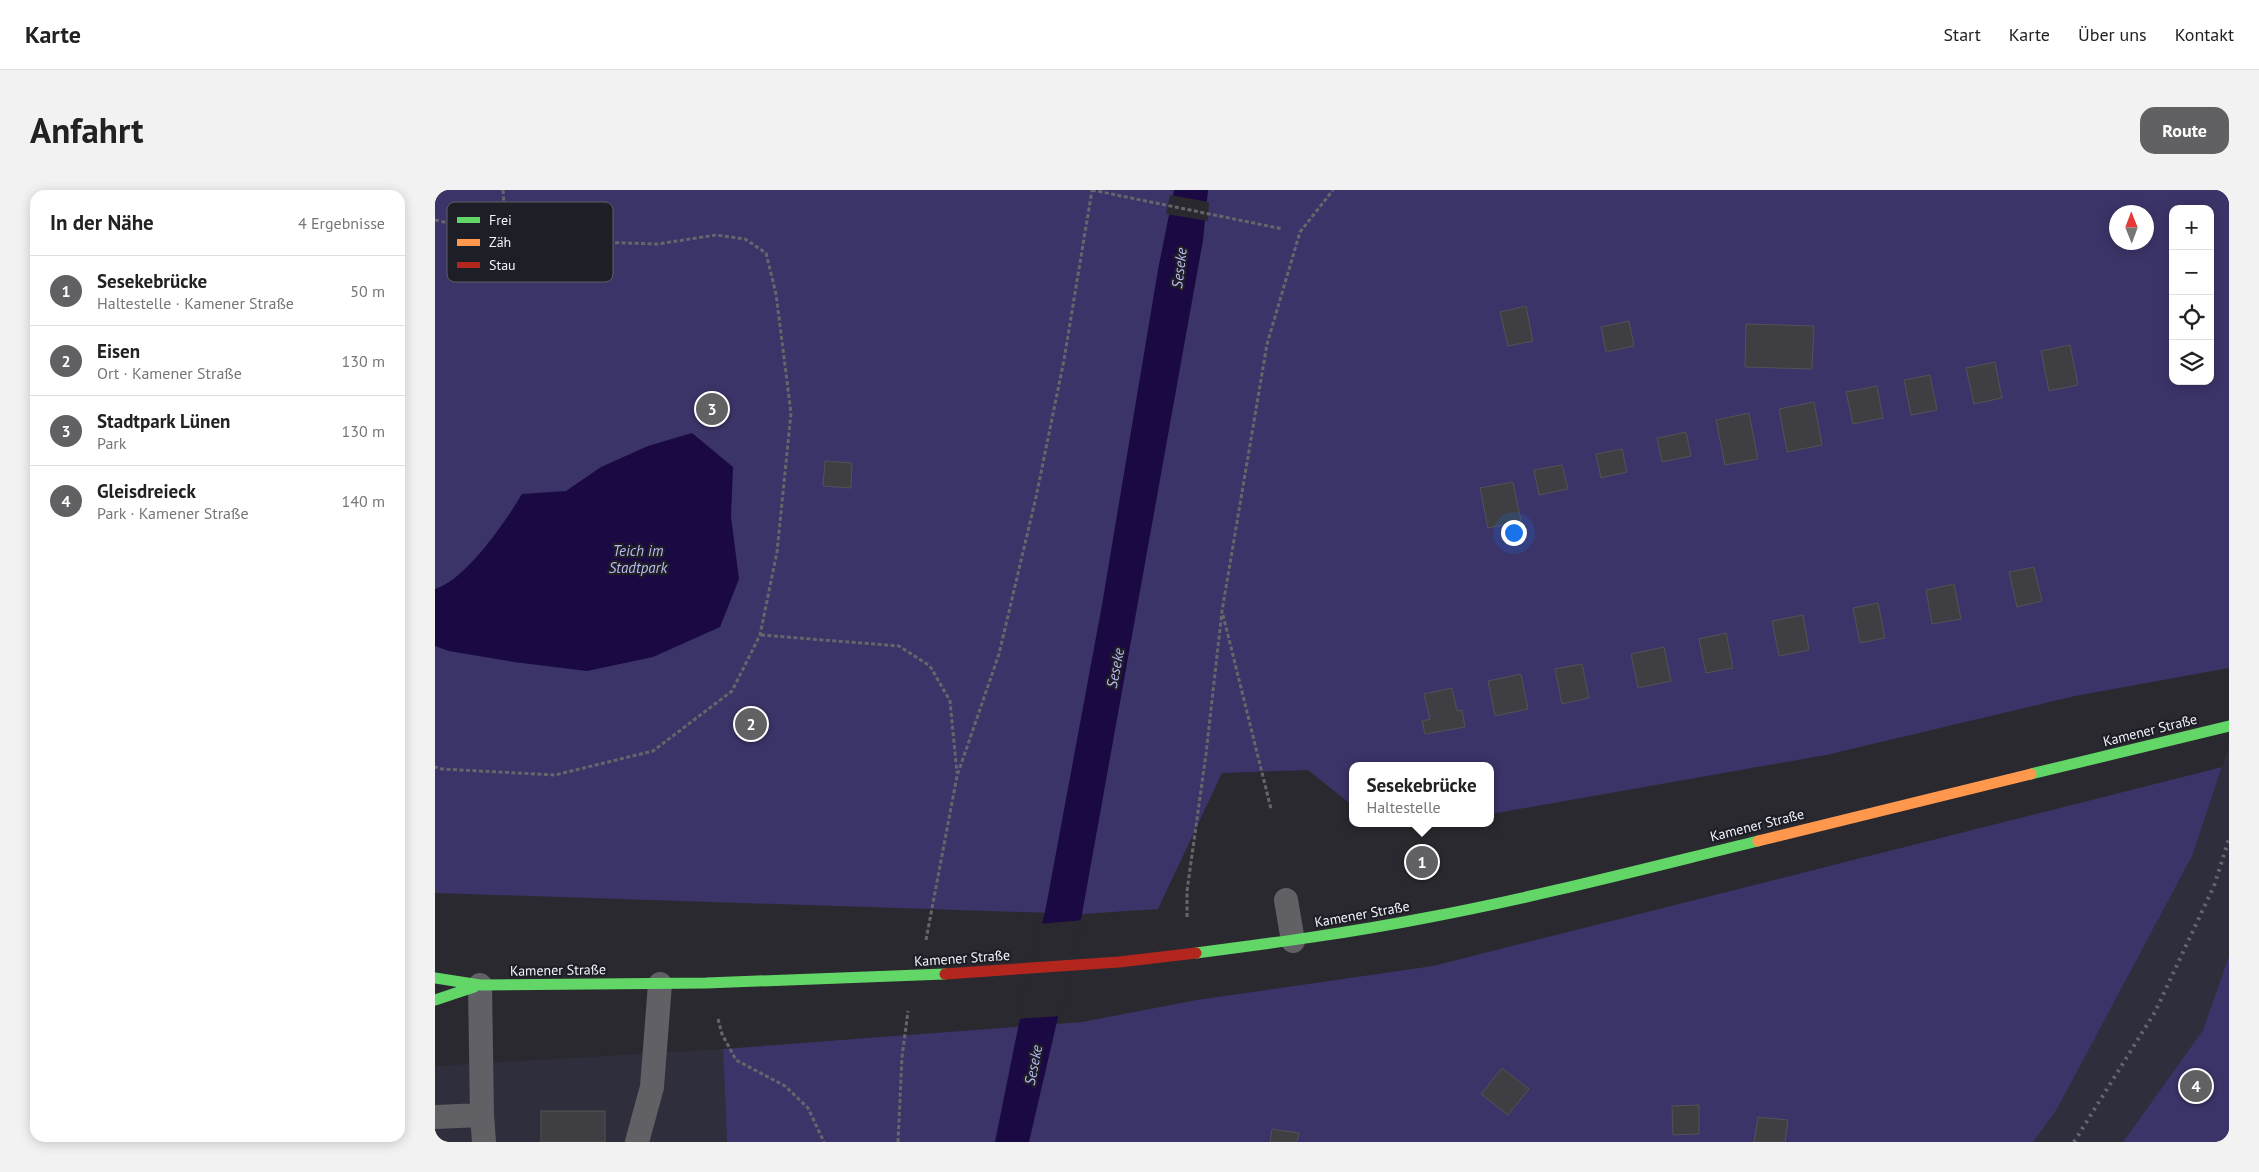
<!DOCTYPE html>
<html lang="de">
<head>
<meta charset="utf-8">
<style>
  :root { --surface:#fff; --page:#f2f2f2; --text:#222; --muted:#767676; --line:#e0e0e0; --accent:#616063 }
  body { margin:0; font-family:"PT Sans",sans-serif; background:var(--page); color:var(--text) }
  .controls { position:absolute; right:15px; top:15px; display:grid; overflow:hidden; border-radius:10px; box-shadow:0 2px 12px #0003 }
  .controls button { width:45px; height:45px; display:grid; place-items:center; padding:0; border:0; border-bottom:1px solid var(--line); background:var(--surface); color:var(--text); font:25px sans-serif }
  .compass { position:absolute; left:1674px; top:15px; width:45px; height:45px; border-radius:50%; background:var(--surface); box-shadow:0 2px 12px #0003; rotate:359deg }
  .you { position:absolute; left:1078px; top:342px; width:18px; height:18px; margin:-12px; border:4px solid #fff; border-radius:50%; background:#1a73e8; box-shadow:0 0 0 8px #1a73e833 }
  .badge { display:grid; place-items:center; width:32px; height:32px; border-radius:50%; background:var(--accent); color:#fff; font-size:16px; font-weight:700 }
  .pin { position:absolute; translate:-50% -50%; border:2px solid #fff; box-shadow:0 1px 5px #0006 }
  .popup { position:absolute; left:914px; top:572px; width:145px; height:65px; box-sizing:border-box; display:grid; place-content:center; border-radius:10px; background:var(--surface); filter:drop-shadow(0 1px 4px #0005); font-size:16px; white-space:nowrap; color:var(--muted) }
  .popup b { font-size:19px; color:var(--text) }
  .popup::after { content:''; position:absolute; left:50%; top:100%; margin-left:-10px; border:10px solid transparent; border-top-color:var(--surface) }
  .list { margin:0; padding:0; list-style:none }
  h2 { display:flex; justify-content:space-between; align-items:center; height:65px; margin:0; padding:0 20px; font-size:21px }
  h2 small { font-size:16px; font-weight:400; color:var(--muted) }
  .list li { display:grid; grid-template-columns:32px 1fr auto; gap:15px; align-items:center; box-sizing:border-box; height:70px; padding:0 20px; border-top:1px solid var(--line) }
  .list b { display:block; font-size:19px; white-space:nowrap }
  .list p { margin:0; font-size:16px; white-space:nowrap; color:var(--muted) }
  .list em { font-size:16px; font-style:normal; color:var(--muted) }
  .icon { flex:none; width:28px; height:28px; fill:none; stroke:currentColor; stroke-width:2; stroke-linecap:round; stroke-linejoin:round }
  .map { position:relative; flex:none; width:1794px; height:952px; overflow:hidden; border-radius:15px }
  header { display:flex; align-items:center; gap:30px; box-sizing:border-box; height:70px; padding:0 25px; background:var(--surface); border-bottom:1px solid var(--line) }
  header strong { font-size:24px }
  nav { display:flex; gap:28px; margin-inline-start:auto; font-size:18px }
  .intro { display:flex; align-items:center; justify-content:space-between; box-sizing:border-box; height:120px; padding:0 30px }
  h1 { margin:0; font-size:35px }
  .button { padding:12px 22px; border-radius:15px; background:var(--accent); color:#fff; font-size:18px; font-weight:700 }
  main { display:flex; gap:30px; padding:0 30px }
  aside { flex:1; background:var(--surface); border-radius:15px; box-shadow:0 2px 12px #0003 }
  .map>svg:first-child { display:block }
  .built { fill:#2f2e3c }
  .green { fill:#3b3468; fill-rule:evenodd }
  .water { fill:#1a0942 }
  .pier { fill:#2a292f }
  .building { fill:#3f3e43; stroke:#525257 }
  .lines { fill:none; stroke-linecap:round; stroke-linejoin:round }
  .path { stroke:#66666a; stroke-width:3; stroke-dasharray:4 2.5; stroke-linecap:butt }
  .lane { stroke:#616065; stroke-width:24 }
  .fast { stroke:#63d668; stroke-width:11 }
  .slow { stroke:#ff974d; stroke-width:11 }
  .jam { stroke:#b3261e; stroke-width:11 }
  .rail { stroke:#67676b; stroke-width:4; stroke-dasharray:2.5 5; stroke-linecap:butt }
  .labels { text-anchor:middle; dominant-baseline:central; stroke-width:4.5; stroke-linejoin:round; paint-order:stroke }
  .street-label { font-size:14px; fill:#f3f3fa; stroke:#1e1e27 }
  .water-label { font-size:15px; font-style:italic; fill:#bdbaf4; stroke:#1e1e27 }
  .key { fill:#1e1e27; stroke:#5e5e66; stroke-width:1 }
  .key-label { font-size:14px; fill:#f3f3fa }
</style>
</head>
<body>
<header>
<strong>Karte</strong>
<nav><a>Start</a><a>Karte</a><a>Über uns</a><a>Kontakt</a></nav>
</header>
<div class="intro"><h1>Anfahrt</h1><a class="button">Route</a></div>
<main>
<aside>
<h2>In der Nähe<small>4 Ergebnisse</small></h2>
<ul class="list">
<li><span class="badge">1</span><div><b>Sesekebrücke</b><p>Haltestelle · Kamener Straße</p></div><em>50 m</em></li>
<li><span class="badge">2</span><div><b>Eisen</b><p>Ort · Kamener Straße</p></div><em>130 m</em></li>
<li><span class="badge">3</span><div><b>Stadtpark Lünen</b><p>Park</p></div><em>130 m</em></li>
<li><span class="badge">4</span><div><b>Gleisdreieck</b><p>Park · Kamener Straße</p></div><em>140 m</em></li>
</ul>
</aside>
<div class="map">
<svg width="1794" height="952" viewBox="0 0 1794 952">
  <rect width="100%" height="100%" fill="#2a292f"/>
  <!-- built -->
  <g class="built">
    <polygon points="1794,557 1794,766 1768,840 1688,952 1598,952 1622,919 1757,666"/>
    <polygon points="288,859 292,952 0,952 0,876"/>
  </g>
  <!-- green -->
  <g class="green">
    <path d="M0 0H1794V478L1640 506 1391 565 1056 624V576H918V616L873 580 787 583 723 719 647 724 0 703ZM1738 19H1775V191H1738ZM1682 22H1712V52H1682Z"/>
    <polygon points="1787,577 1757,666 1622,919 1598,952 292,952 288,859 647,832 762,810 998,776"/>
    <polygon points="1794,766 1794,952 1688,952 1768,840"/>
  </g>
  <!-- water -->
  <g class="water">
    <polygon points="739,0 773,0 768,50 647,724 594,952 560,952 583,838 611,717 667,415 723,80"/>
    <path d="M257 243 298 277 296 327 304 389 285 437 218 467 152 481 79 472 14 461 0 456V399C31 390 71 331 87 304L131 301 166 277 213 256Z"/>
  </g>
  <!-- pier -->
  <g class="pier">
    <polygon points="735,5 774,12 773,31 731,24"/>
    <polygon points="648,730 626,826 582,829 604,734"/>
  </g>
  <!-- building -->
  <g class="building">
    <polygon points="1091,116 1098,151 1073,156 1065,122"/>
    <polygon points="1194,131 1199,156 1171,162 1166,137"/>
    <polygon points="1311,134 1379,136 1377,179 1310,177"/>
    <polygon points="1635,155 1643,195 1614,201 1606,161"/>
    <polygon points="1560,172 1567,208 1539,214 1531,178"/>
    <polygon points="1495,185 1502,220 1476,225 1469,190"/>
    <polygon points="1442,196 1448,228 1418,234 1411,202"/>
    <polygon points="1379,212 1387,255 1352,262 1344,219"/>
    <polygon points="1314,223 1323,269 1290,275 1281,230"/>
    <polygon points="1251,242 1256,266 1227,272 1222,248"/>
    <polygon points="1187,259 1192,282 1166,288 1161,264"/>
    <polygon points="390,271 417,273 416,298 388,296"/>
    <polygon points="1127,275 1133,299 1104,305 1099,280"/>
    <polygon points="1078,292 1086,331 1053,338 1045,298"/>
    <polygon points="1599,377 1607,411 1582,417 1574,382"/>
    <polygon points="1519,394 1526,429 1497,434 1491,400"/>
    <polygon points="1443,413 1450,448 1425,453 1418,418"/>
    <polygon points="1368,425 1374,460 1344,466 1337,431"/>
    <polygon points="1291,443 1298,478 1271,483 1264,449"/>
    <polygon points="1229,457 1236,491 1203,498 1196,464"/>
    <polygon points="1147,474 1154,508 1127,514 1120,479"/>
    <polygon points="1086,484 1093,519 1060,526 1053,491"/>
    <polygon points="1017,498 1022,521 1027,520 1030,537 990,544 987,531 995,529 989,504"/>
    <polygon points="1067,878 1094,899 1073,925 1046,904"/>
    <polygon points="1264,915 1264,944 1238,945 1237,916"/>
    <rect x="106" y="921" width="64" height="31"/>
    <polygon points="1323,927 1353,930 1350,952 1319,952"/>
    <polygon points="837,939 864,943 862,952 835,952"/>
  </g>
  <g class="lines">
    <!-- path -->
    <g class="path">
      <polyline points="68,0 71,45"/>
      <polyline points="657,0 848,39"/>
      <polyline points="0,30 71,45 159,52 223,54 281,45 310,49 331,63 341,104 356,223 342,362 325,445 297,501 218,561 120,585 7,579 0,577"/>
      <polyline points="788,425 836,619"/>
      <polyline points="326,445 464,456 495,476 515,511 522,583"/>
      <polyline points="752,727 752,701 771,564 787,421 832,154 865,42 898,0"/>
      <polyline points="491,750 522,586 564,464 601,307 629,170 657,0"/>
      <polyline points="283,829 287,844 301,870 350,896 373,918 389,952"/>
      <polyline points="463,952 467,867 473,821"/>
    </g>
    <!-- lane -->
    <g class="lane">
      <polyline points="851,710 858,751"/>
      <polyline points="47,925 49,952"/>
      <polyline points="0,927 47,925 45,795"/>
      <polyline points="202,952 217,897 225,794"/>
    </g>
    <!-- fast -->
    <g class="fast">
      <polyline points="1596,584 1794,536"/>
      <path d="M761 763C838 753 914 743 990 728 1102 707 1212 678 1323 651"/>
      <polyline points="0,788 45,795 271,793 510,784"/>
      <polyline points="0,810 39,797"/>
    </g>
    <!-- slow -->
    <polyline class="slow" points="1323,651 1596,584"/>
    <!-- jam -->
    <polyline class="jam" points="510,784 684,772 761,763"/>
    <!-- rail -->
    <polyline class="rail" points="1639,952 1720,822 1779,696 1794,649"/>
  </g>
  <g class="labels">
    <!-- street labels -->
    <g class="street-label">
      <text transform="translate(1715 540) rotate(-14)">Kamener Straße</text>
      <text transform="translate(1322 635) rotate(-14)">Kamener Straße</text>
      <text transform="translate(927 724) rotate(-10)">Kamener Straße</text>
      <text transform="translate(527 768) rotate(-4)">Kamener Straße</text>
      <text transform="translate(123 780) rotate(-1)">Kamener Straße</text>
    </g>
    <!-- water labels -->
    <g class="water-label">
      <text transform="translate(744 78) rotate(-83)">Seseke</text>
      <text x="203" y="360">Teich im<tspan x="203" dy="17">Stadtpark</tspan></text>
      <text transform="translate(680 478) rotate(-79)">Seseke</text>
      <text transform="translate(598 875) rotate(-79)">Seseke</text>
    </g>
  </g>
  <!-- legend -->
  <rect x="12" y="12" width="166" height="80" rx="8" class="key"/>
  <rect x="22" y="27" width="23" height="6" fill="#63d668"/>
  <rect x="22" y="49" width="23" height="7" fill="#ff974d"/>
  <rect x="22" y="72" width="23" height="6" fill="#b3261e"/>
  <g class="key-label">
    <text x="54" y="35">Frei</text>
    <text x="54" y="57">Zäh</text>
    <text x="54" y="80">Stau</text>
  </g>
</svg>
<div class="controls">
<button>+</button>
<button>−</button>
<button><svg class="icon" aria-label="locate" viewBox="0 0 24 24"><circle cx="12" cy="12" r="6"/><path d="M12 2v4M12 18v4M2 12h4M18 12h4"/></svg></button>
<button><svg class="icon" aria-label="layers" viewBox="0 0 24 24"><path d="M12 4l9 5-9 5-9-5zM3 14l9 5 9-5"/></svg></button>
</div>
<svg class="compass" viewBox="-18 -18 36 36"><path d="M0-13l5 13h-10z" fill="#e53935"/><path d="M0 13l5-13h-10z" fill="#767676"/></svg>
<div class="you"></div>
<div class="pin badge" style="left:987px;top:672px">1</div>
<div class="popup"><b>Sesekebrücke</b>Haltestelle</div>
<div class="pin badge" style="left:316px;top:534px">2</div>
<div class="pin badge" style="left:277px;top:219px">3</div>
<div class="pin badge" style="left:1761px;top:896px">4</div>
</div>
</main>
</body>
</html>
